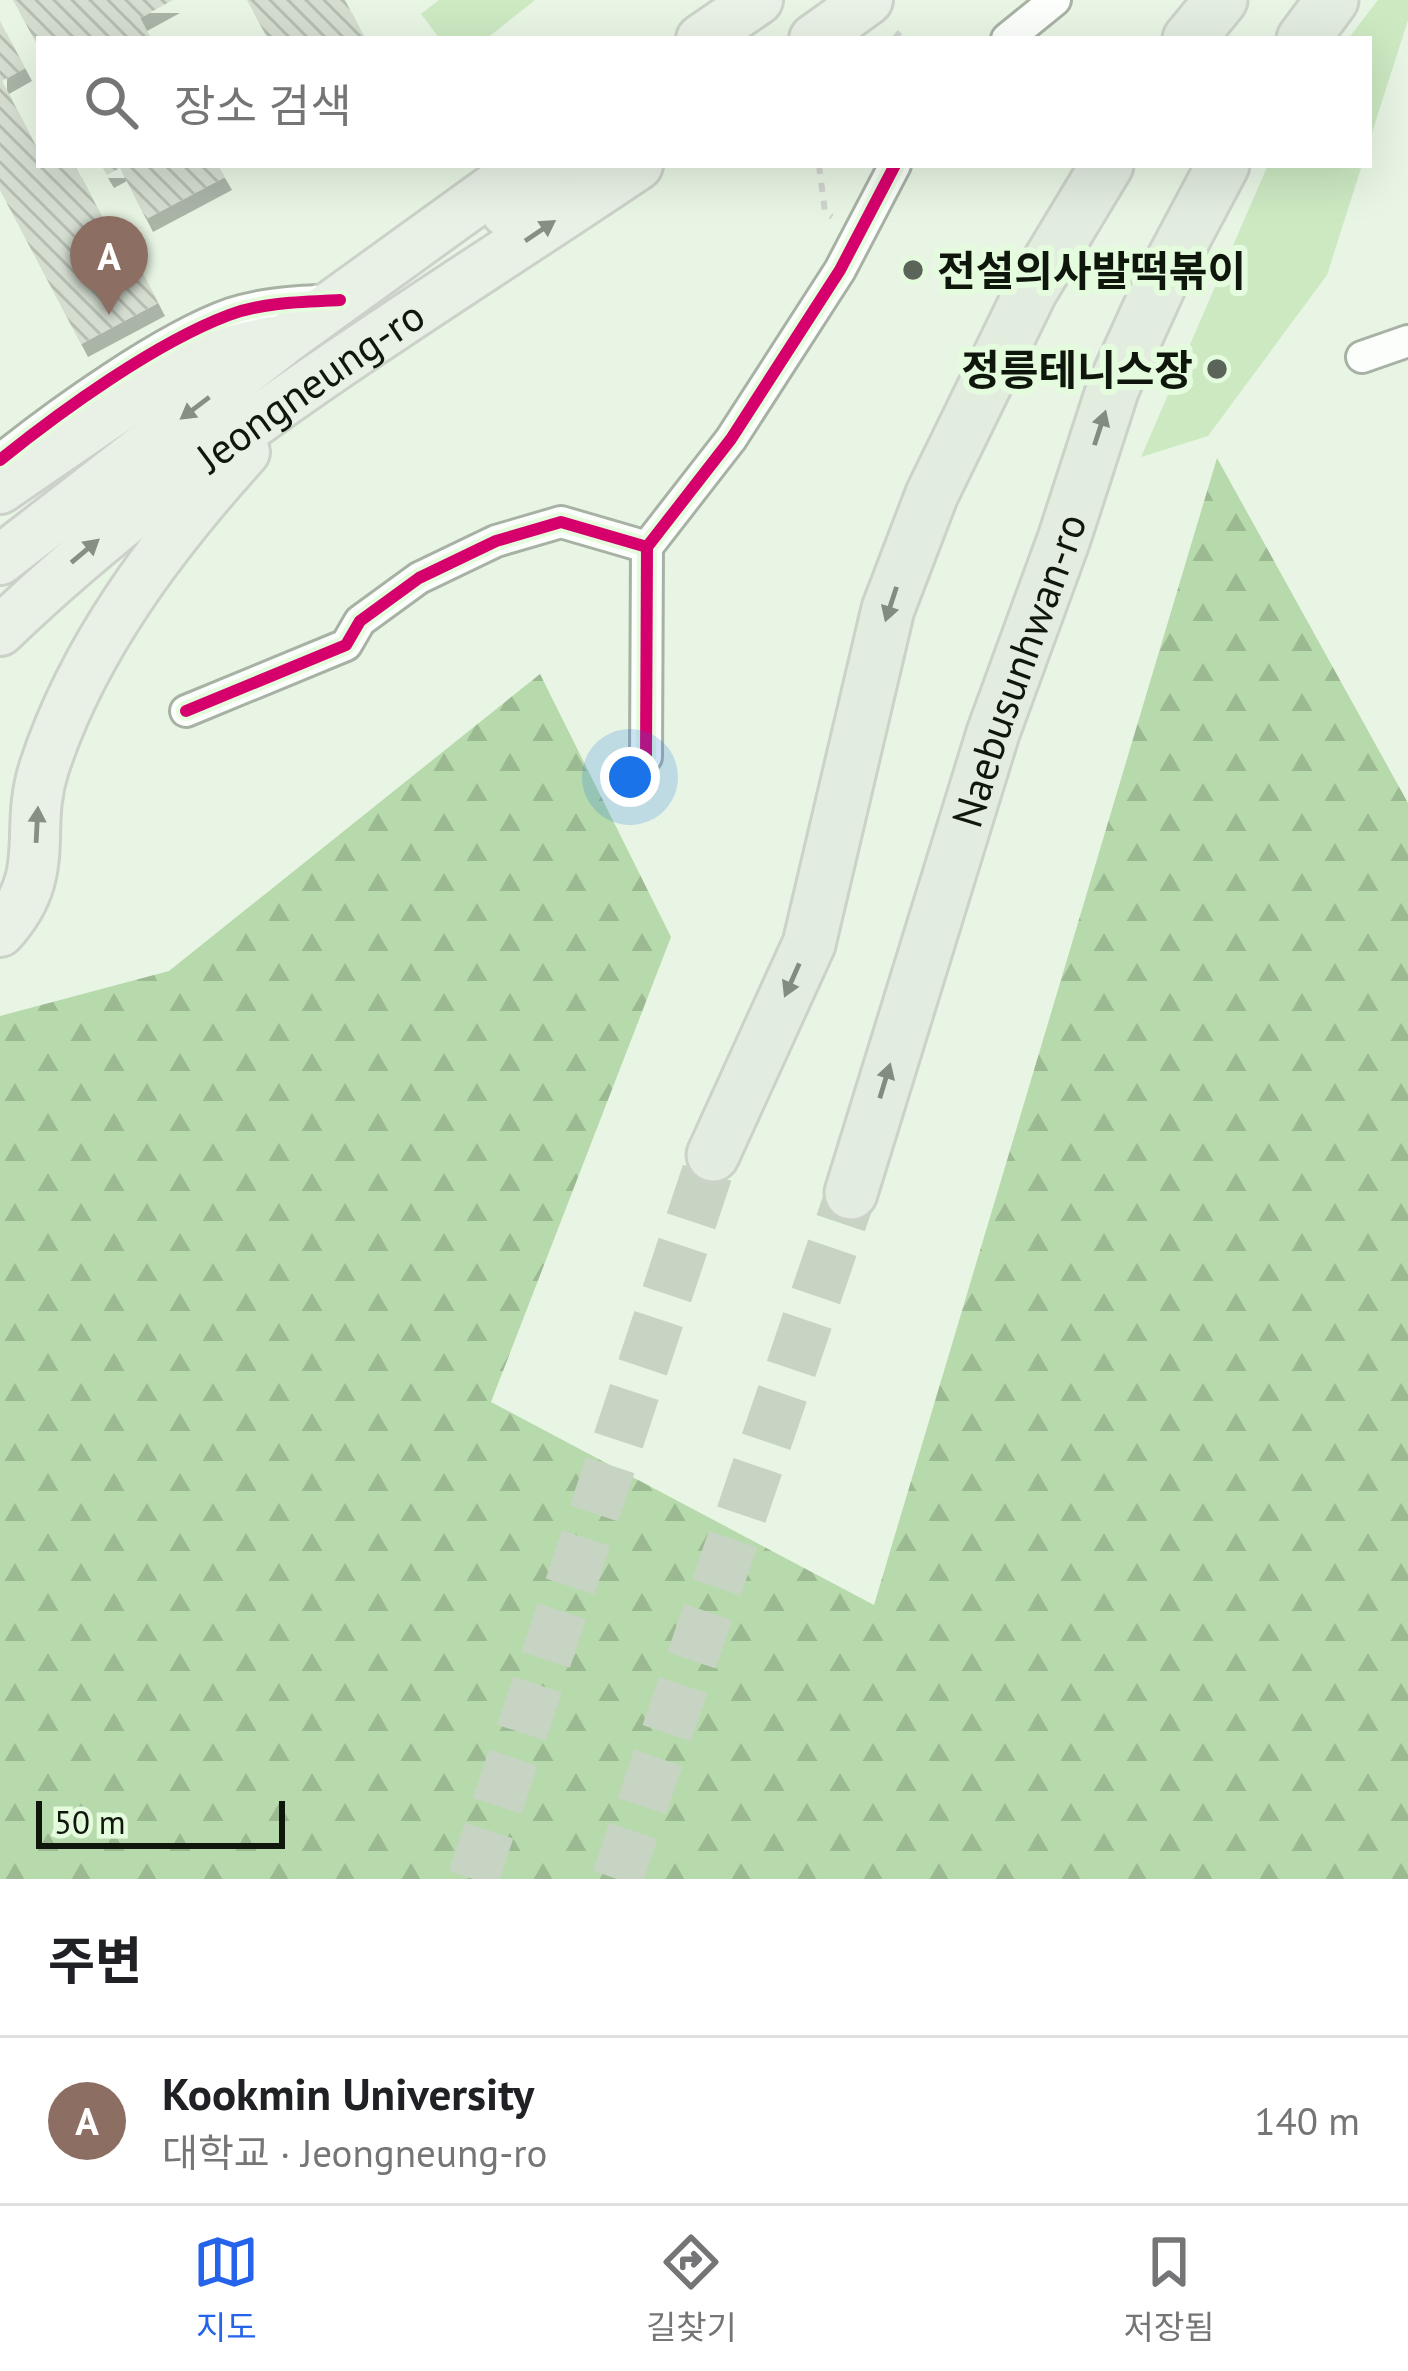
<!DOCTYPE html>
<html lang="ko">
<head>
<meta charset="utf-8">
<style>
  :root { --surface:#fff; --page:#f2f2f2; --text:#202124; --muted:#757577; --line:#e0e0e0; --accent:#2563eb }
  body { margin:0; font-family:"PT Sans","Noto Sans KR",sans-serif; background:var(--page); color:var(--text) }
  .scale { position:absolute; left:36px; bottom:30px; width:249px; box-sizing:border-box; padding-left:12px; border:6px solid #0f160c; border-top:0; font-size:33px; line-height:42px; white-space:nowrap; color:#0f160c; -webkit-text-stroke:9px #e5fbde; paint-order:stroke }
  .you { position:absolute; left:630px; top:777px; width:42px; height:42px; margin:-30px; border:9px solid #fff; border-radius:50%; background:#1a73e8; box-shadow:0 0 0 18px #1a73e833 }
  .badge { display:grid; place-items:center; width:78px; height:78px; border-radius:50%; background:var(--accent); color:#fff; font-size:39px; font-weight:700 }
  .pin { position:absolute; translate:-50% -99px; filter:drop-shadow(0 3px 6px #0008) }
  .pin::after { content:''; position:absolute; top:63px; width:42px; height:36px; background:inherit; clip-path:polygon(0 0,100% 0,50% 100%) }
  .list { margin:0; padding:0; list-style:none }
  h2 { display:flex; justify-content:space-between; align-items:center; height:156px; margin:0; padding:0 48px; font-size:51px }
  h2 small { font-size:39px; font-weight:400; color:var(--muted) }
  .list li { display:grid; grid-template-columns:78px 1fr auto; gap:36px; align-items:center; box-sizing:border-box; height:168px; padding:0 48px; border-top:3px solid var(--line) }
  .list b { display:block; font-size:45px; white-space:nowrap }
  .list p { margin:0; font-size:39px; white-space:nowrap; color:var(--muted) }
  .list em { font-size:39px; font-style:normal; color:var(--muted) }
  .icon { flex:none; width:66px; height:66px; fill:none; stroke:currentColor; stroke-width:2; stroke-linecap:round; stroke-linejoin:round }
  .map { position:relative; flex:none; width:1408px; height:1879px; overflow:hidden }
  .search { position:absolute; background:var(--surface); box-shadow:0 12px 48px #0002; left:36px; right:36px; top:36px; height:132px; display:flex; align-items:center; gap:30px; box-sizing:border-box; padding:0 42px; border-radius:0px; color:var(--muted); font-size:45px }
  .sheet { height:324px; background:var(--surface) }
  nav { display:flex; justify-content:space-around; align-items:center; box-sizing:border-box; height:168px; border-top:3px solid var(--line); background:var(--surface); font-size:33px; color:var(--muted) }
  nav a { display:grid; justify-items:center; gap:6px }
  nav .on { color:var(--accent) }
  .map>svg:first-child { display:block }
  .forest { fill:url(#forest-firs) }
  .pitch { fill:#cce9c2 }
  .building { fill:url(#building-back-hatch); filter:url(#shadow) }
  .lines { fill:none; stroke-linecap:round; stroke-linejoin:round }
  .trunk-tunnel { stroke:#c7d4c4; stroke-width:51; stroke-dasharray:51 26; stroke-linecap:butt }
  .minor-casing { stroke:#a7b1a4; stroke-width:36 }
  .primary-casing { stroke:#ccd1c9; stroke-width:54 }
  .trunk-casing { stroke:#ccd1c9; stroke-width:57 }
  .path { stroke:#d0d4d0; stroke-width:6; stroke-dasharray:9 9; stroke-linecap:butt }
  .minor { stroke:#fcfefb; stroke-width:30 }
  .primary { stroke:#e9f1e6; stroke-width:48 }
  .trunk { stroke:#e2ecdf; stroke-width:51 }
  .cycleway-casing { stroke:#e5fbde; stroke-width:20 }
  .cycleway { stroke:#d6006c; stroke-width:12 }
  .oneway { fill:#878e84 }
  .oneway2 { fill:#838c80 }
  .poi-dot { fill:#5b6458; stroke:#e5fbde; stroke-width:4.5 }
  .labels { text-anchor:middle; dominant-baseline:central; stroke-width:12; stroke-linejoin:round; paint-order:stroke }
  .poi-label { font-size:42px; font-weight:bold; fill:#0f160c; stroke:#e5fbde; text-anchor:start }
  .street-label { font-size:42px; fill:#0f160c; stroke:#e5fbde }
</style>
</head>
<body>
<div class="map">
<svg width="1408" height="1879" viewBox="0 0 1408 1879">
  <defs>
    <pattern id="forest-firs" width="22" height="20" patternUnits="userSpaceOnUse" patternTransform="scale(3)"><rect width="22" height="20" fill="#b6daab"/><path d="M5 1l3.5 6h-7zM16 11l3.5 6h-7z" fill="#9bba92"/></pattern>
    <pattern id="building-back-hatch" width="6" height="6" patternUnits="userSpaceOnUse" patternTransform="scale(3)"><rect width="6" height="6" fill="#d4ddd0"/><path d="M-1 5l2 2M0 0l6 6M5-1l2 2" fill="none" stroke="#b5bdb1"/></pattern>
    <filter id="shadow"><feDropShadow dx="7" dy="13" stdDeviation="0" flood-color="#0004"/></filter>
  </defs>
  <rect width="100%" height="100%" fill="#e8f5e4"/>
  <!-- forest -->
  <polygon class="forest" points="1217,458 1408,803 1408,1879 0,1879 0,1016 169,971 540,674 671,937 491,1402 874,1605"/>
  <!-- pitch -->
  <g class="pitch">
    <polygon points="439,0 535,0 486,39 440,39 421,14"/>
    <polygon points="1378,0 1408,0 1408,20 1369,142 1369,39 1348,39"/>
    <polygon points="1268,165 1362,165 1327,275 1208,436 1141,457"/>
  </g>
  <!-- building -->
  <g class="building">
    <polygon points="13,0 173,0 140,18 151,39 39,39 39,48"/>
    <polygon points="247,0 345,0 365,39 268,39"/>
    <polygon points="0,21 25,68 2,81 39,152 39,165 75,165 104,221 113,216 158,303 81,344 0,190"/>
    <polygon points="101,165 218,165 225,177 146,219 120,168 107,175"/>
  </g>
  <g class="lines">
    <!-- trunk-tunnel -->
    <g class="trunk-tunnel">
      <polyline points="473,1879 713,1155"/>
      <polyline points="617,1879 851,1193"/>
    </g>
    <defs>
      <g id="minor">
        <polyline points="1007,39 1055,0"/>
        <polyline points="1362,357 1408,341"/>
        <path d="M0 460C57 414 163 338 231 314 264 303 299 302 334 300"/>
        <polyline points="186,711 346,645 360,621 419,578 496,541 561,522 647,547"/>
        <polyline points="646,757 647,547 731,439 840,270 895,165"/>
      </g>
      <g id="primary">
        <polyline points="701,39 758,0"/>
        <polyline points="814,39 868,0"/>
        <polyline points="506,212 575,165"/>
        <polyline points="0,489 188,360 272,341"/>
        <polyline points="0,560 288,337 526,165"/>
        <path id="s1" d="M0 631C190 448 420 312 638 165"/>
        <path d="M0 932C54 872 23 833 44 768 83 648 162 544 245 452"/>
      </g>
      <g id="trunk">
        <polyline points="1189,39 1221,0"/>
        <polyline points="1303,39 1332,0"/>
        <polyline points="713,1155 809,944 888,609 932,494 1031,291 1107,165"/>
        <path id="s2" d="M851 1193 993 733 1064 539 1113 388 1163 278 1223 165"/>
      </g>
    </defs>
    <!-- minor casing -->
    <use href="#minor" class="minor-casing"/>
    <!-- primary casing -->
    <use href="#primary" class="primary-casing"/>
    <!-- trunk casing -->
    <use href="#trunk" class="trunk-casing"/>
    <!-- path -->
    <g class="path">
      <polyline points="894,39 900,32 896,25"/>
      <polyline points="819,165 825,212 832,217"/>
    </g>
    <!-- minor -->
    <use href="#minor" class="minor"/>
    <!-- primary -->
    <use href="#primary" class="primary"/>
    <!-- trunk -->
    <use href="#trunk" class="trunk"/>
    <defs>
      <g id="cycleway">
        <path d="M0 460C62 410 155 343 229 315 264 302 303 302 340 300"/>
        <polyline points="186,711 346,645 360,621 419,578 496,541 561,522 647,547"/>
        <polyline points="646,757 647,547 731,439 840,270 895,165"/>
      </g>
    </defs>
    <!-- cycleway casing -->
    <use href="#cycleway" class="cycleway-casing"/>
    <!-- cycleway -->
    <use href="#cycleway" class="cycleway"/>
  </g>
  <!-- one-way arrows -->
  <defs><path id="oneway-solid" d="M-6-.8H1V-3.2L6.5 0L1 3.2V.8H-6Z" transform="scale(3)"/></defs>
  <g class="oneway">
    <use href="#oneway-solid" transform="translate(540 231) rotate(-34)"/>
    <use href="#oneway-solid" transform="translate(195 408) rotate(143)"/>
    <use href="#oneway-solid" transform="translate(85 551) rotate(-40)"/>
    <use href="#oneway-solid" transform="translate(37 825) rotate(-87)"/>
  </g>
  <g class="oneway2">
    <use href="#oneway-solid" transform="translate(1100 428) rotate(-72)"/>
    <use href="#oneway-solid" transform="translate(891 604) rotate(108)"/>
    <use href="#oneway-solid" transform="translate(792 980) rotate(114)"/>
    <use href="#oneway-solid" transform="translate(885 1081) rotate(-73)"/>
  </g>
  <!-- markers -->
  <g class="poi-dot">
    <circle cx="913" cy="270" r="12"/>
    <circle cx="1217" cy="369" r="12"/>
  </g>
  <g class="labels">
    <!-- poi labels -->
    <g class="poi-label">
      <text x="937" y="270">전설의사발떡볶이</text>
      <text x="1193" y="369" text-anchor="end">정릉테니스장</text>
    </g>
    <!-- street labels -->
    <g class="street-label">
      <text stroke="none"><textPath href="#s1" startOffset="396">Jeongneung-ro</textPath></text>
      <text stroke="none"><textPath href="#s2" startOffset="549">Naebusunhwan-ro</textPath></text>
    </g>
  </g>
</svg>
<div class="scale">50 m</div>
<div class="you"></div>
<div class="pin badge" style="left:109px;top:315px;background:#8d6e63">A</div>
<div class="search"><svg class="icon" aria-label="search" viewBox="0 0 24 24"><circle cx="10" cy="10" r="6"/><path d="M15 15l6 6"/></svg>장소 검색</div>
</div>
<section class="sheet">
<h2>주변<small></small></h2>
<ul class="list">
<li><span class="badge" style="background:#8d6e63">A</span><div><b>Kookmin University</b><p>대학교 · Jeongneung-ro</p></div><em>140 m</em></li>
</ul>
</section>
<nav>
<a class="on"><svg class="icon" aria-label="map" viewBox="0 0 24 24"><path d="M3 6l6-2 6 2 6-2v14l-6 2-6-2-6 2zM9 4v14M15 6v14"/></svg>지도</a>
<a><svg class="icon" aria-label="directions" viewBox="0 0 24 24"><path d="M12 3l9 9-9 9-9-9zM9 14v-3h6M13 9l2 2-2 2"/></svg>길찾기</a>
<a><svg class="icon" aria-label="saved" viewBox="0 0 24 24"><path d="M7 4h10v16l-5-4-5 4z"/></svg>저장됨</a>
</nav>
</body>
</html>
